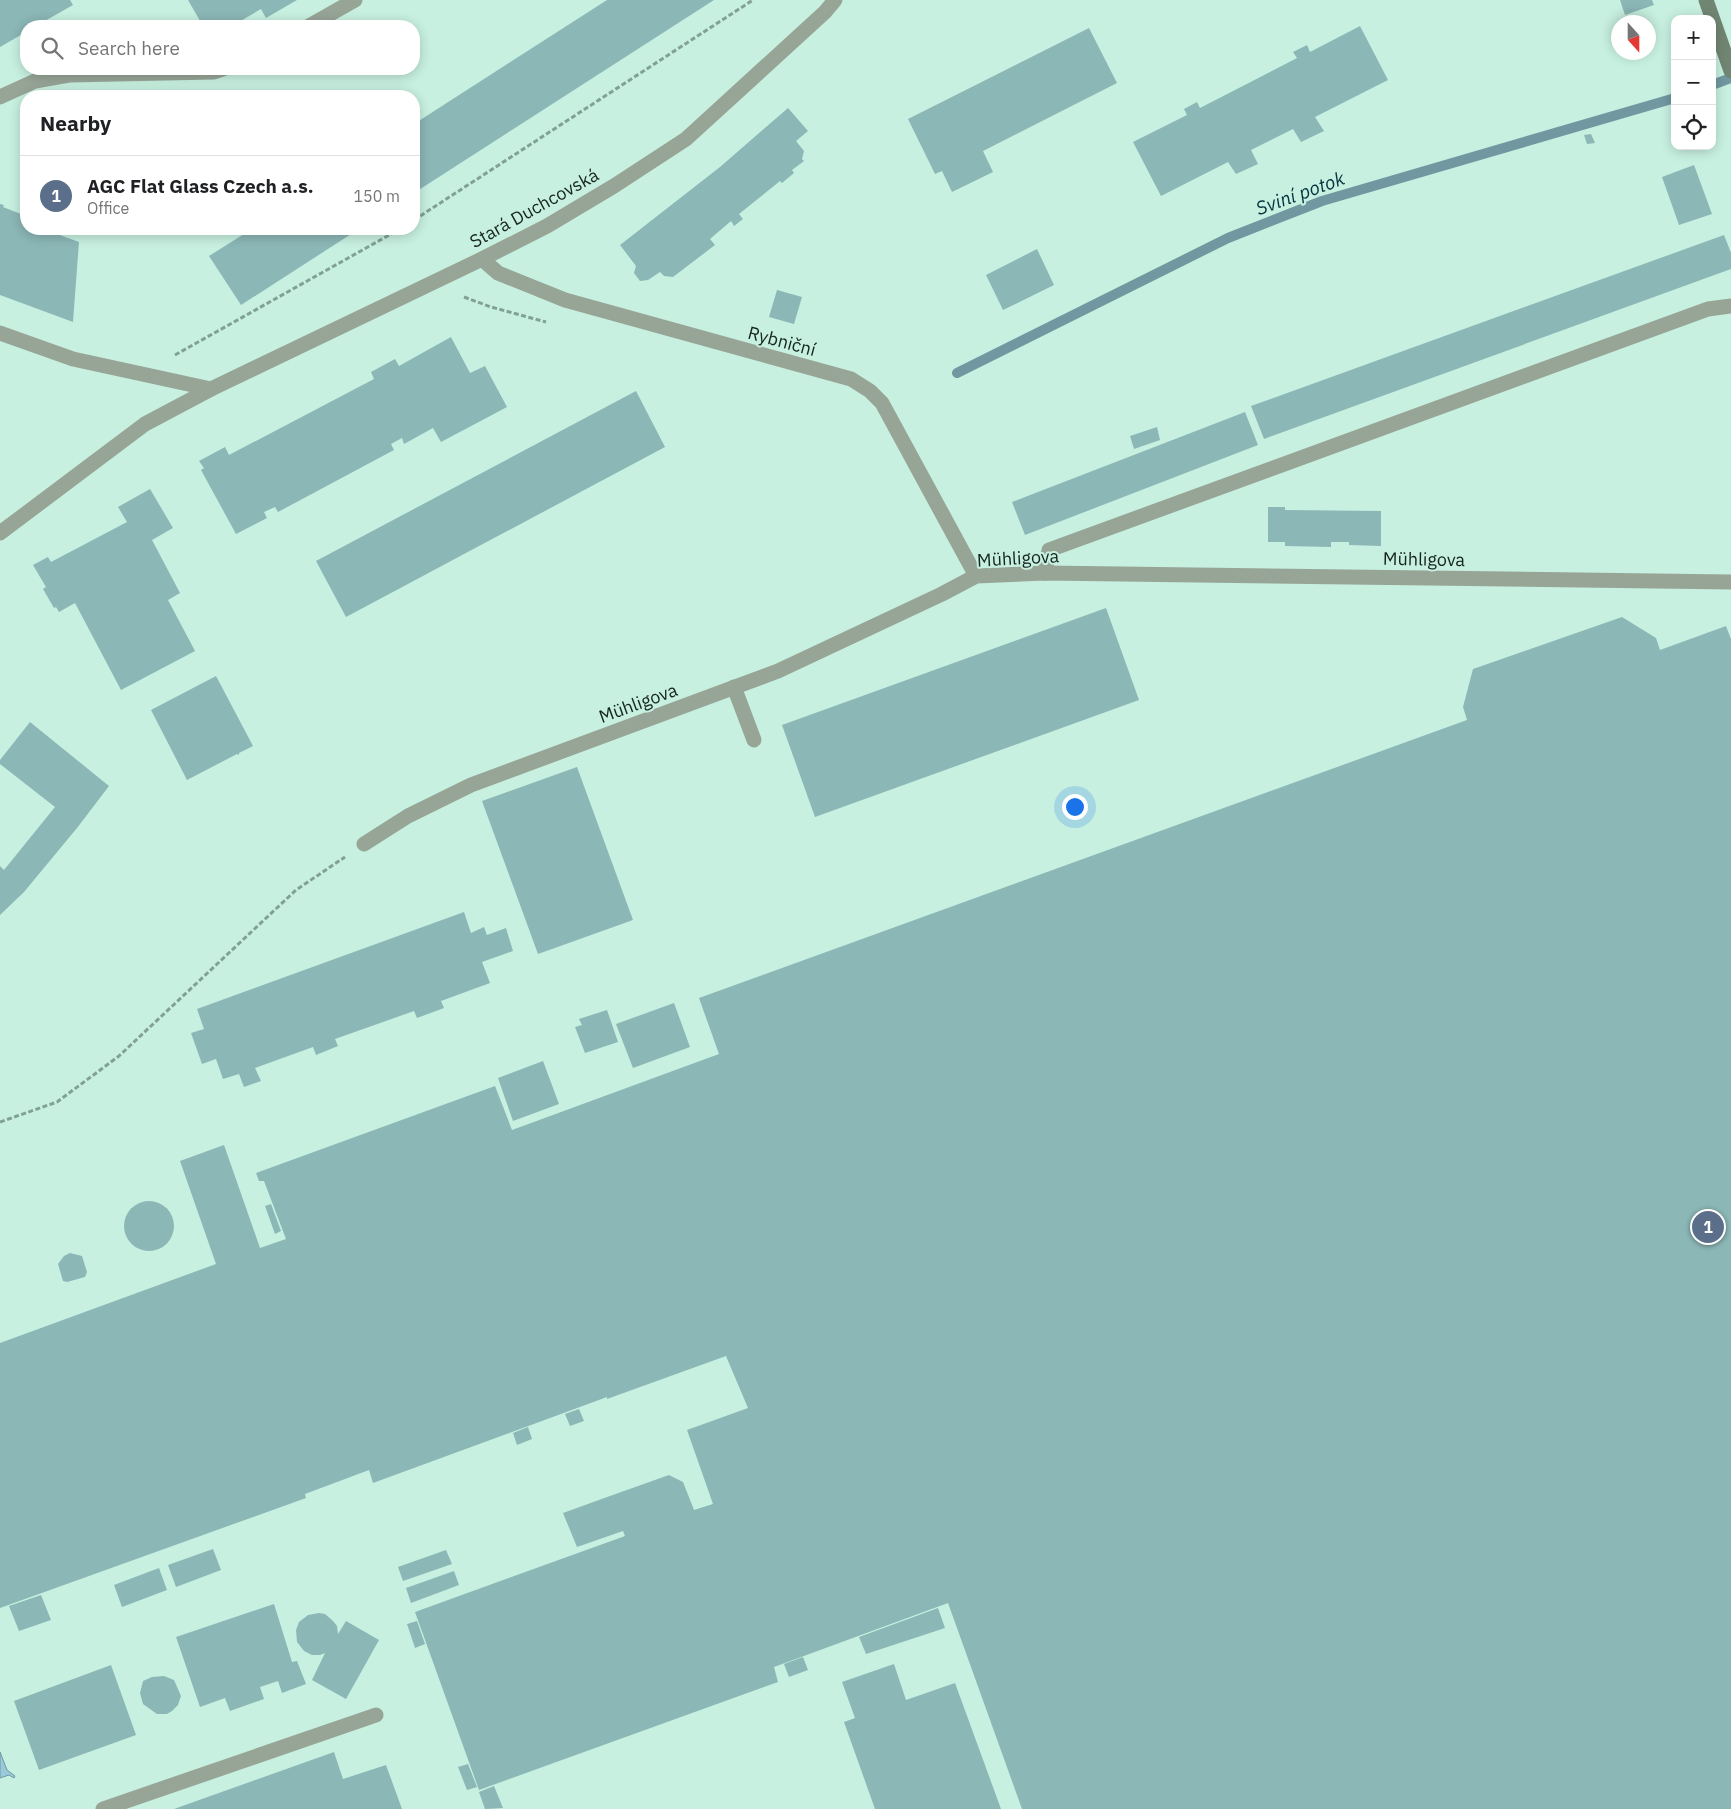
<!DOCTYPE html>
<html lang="en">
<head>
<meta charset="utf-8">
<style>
  :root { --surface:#fff; --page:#f6f6f6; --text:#202124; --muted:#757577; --line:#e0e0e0; --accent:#8160da }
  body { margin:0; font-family:"IBM Plex Sans",sans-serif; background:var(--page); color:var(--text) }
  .controls { position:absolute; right:15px; top:15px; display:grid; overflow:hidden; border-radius:10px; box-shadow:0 2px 12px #0003 }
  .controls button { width:45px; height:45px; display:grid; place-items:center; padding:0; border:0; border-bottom:1px solid var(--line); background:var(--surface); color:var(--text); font:25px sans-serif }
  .compass { position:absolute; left:1611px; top:15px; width:45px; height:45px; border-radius:50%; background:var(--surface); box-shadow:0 2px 12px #0003; rotate:159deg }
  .you { position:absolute; left:1074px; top:806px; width:18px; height:18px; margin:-12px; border:4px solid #fff; border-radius:50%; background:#1a73e8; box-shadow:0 0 0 8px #1a73e833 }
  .badge { display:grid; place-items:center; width:32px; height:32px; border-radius:50%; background:var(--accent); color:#fff; font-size:16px; font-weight:700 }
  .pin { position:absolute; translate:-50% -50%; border:2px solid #fff; box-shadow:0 1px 5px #0006 }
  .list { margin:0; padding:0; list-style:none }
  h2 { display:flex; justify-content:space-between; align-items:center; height:65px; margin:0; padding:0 20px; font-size:21px }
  h2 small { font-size:16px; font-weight:400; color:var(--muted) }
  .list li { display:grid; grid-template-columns:32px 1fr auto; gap:15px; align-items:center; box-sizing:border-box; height:80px; padding:0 20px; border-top:1px solid var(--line) }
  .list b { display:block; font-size:19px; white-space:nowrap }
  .list p { margin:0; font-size:16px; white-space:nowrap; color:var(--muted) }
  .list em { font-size:16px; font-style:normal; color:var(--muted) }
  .icon { flex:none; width:28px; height:28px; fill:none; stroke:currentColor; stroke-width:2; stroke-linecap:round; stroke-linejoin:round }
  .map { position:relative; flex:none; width:1731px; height:1809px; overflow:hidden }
  .search { position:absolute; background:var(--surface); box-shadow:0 2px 12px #0003; left:20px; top:20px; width:400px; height:55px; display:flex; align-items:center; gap:12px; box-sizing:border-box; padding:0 18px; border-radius:20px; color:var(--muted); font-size:19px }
  .panel { position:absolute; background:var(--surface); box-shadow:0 2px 12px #0003; left:20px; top:90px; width:400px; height:145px; border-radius:20px }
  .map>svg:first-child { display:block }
  .water { fill:#98cad9; stroke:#7198a1 }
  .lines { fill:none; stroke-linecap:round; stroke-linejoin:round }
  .stream { stroke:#7198a1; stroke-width:10 }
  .building { fill:#8bb7b6 }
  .path { stroke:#82a195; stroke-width:3; stroke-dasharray:5 2.5; stroke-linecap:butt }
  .lane { stroke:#97a597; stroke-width:15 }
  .street { stroke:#97a597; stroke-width:15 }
  .secondary { stroke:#718672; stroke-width:15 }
  .labels { text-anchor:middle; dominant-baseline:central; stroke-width:4; stroke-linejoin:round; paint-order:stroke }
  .street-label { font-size:18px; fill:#15241f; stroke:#c7f0e0 }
  .water-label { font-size:19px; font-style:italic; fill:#03333f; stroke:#c7f0e0 }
</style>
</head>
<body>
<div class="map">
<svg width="1731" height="1809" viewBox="0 0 1731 1809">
  <rect width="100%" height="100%" fill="#c7f0e0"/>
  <!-- water -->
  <polygon class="water" points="0,1752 7,1770 15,1776 14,1778 9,1775 0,1778"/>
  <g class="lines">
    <!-- stream -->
    <g class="stream">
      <polyline points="1712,85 1731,78"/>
      <polyline points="957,373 1228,238 1322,201 1675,98"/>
    </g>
  </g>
  <!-- building -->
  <g class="building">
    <polygon points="0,0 70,0 73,5 36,26 26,26 26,32 0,47"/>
    <polygon points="188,0 297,0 266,18 261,9 232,26 203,26"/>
    <polygon points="607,0 714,0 414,193 414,124"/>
    <polygon points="1620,0 1652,0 1654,5 1625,15"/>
    <polygon points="1360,26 1388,80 1315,117 1324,131 1301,142 1293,129 1251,150 1258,164 1236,174 1228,162 1161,196 1133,142 1187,115 1184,109 1197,102 1200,108 1297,58 1293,52 1307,45 1310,52"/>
    <polygon points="1089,28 1117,83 983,151 993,172 952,192 942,171 935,174 908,119"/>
    <polygon points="788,108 808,131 796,141 804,151 802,159 804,161 792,170 794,173 782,183 780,181 739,214 743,219 734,226 731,221 710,239 715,245 673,277 664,276 660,272 648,280 640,281 634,273 636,266 620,245 720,167"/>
    <polygon points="1591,134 1595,143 1587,144 1584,135"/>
    <polygon points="1694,165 1712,214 1679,225 1662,177"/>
    <polygon points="0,204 4,205 3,207 26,216 26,229 43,229 79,242 73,322 0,295"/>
    <polygon points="47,229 61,229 60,233"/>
    <polygon points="252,229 359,229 241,305 209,256"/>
    <polygon points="1724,235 1731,253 1731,269 1264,439 1251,406"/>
    <polygon points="1037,249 1054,285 1003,310 986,275"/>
    <polygon points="777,290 802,297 794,324 769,317"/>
    <polygon points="451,337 470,373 485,366 507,407 441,442 433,428 404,444 402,438 391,444 394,450 278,512 275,507 264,512 267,518 236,534 201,470 204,468 199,461 225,447 229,455 374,379 371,372 395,359 399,366"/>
    <polygon points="636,391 665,447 346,617 316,561"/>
    <polygon points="1245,412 1258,445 1025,535 1012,502"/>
    <polygon points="1157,427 1160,440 1134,449 1130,436"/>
    <polygon points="150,489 173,528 152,540 180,593 168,600 195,651 121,690 75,603 59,612 56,607 54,608 43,589 46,587 33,565 48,557 51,562 127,522 118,507"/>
    <polygon points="1268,507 1285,507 1285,510 1381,511 1381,546 1349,545 1349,542 1331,542 1331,547 1285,546 1285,542 1268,542"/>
    <polygon points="1106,608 1139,700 815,817 782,725"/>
    <polygon points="1622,617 1656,638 1660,650 1726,626 1731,639 1731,1809 1022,1809 948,1603 774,1667 778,1682 479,1790 415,1612 625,1536 623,1531 577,1547 563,1513 610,1496 669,1475 683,1482 694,1510 713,1504 687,1430 748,1408 726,1356 607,1399 607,1397 373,1483 369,1470 305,1494 306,1498 0,1608 0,1343 216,1264 180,1161 224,1145 260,1248 286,1239 264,1181 259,1181 256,1173 495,1086 512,1130 719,1054 699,998 1467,720 1463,707 1473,669"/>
    <polygon points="216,676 253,746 239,753 239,755 237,754 187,780 151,710"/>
    <polygon points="30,722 109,786 77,828 24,892 0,915 0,866 4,870 55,807 0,764 0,760"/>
    <polygon points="577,767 633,920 538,954 482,801"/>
    <polygon points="464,912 471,933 484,927 487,935 506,928 513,951 482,962 490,983 441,1001 444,1008 417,1018 414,1011 335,1039 338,1046 316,1055 313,1047 255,1068 261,1081 244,1087 239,1074 223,1079 216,1059 202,1064 191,1033 204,1029 197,1009"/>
    <polygon points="674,1003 690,1047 633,1068 616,1024"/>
    <polygon points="607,1010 618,1042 585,1053 575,1027 582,1025 579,1019"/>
    <polygon points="543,1061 559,1104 513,1121 498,1078"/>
    <circle cx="149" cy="1226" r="25"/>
    <polygon points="271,1204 281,1231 275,1234 265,1206"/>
    <polygon points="70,1253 82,1256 87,1272 85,1277 67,1282 63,1281 58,1264 64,1256"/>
    <polygon points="579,1409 584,1421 570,1426 565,1414"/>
    <polygon points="528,1427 532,1439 517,1445 513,1433"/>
    <polygon points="213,1549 221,1570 176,1587 168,1565"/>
    <polygon points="446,1550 452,1564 403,1581 398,1567"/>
    <polygon points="159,1568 167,1590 122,1607 114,1585"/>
    <polygon points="454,1571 459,1585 411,1603 406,1588"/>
    <polygon points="41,1595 51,1620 19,1631 9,1606"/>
    <polygon points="274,1604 292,1662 297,1661 306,1684 282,1693 278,1681 260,1687 264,1699 230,1711 225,1698 200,1707 176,1637"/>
    <polygon points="938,1608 945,1628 866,1654 859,1637"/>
    <polygon points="319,1613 325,1614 333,1621 337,1626 338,1634 346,1621 379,1640 346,1699 312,1680 325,1653 320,1655 312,1655 304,1651 297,1642 296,1630 299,1622 308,1615"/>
    <polygon points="417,1621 425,1644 415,1648 407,1624"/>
    <polygon points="803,1657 808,1670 789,1677 784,1664"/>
    <polygon points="894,1664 906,1700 955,1683 1001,1809 875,1809 844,1722 855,1718 842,1682"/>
    <polygon points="111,1665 136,1735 39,1770 14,1701"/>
    <polygon points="164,1676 174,1680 181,1696 178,1705 172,1711 167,1714 157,1714 143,1704 140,1693 143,1681 152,1677"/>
    <polygon points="334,1752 343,1779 386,1765 402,1809 174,1809"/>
    <polygon points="468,1764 477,1787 467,1790 458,1767"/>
    <polygon points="494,1786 503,1808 485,1809 479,1792"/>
  </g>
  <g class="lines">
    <!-- path -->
    <g class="path">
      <polyline points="414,220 753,0"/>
      <polyline points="464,297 491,307 546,322"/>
      <polyline points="175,355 400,229"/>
      <polyline points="0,1122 57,1102 119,1056 296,890 345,857"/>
    </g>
    <!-- lane -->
    <g class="lane">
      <polyline points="309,26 355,0"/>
      <polyline points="0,97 35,81 69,75 214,72 223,69"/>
      <polyline points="1045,573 1049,550 1708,309 1731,306"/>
      <polyline points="734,687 754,740"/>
      <polyline points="103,1809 376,1715"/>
    </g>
    <!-- street -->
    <g class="street">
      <polyline points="482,259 498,273 565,300 851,379 870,391 882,403 976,576"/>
      <polyline points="0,333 73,359 211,389"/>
      <polyline points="0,533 145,424 211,389 482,259 547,226 614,186 686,139 825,12 835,0"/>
      <polyline points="364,844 408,816 471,785 778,671 942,594 976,576 1045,573 1731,582"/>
    </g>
    <!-- secondary -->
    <polyline class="secondary" points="1706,0 1731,71"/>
  </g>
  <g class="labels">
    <!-- street labels -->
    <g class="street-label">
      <text transform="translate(534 208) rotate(-29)">Stará Duchcovská</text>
      <text transform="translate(782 341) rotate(15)">Rybniční</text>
      <text transform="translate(1018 558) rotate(-3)">Mühligova</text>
      <text transform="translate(1424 559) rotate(1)">Mühligova</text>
      <text transform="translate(638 703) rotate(-20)">Mühligova</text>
    </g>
    <!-- water labels -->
    <g class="water-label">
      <text transform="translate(1300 193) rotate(-20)">Sviní potok</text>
    </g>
  </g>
</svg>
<div class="controls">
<button>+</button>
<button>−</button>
<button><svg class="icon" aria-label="locate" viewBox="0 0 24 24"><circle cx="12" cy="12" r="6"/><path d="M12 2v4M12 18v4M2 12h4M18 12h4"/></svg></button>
</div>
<svg class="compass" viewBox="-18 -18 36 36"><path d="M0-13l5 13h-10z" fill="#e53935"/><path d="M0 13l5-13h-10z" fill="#757577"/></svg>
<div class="you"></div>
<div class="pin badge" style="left:1708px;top:1227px;background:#5c6f8a">1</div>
<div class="search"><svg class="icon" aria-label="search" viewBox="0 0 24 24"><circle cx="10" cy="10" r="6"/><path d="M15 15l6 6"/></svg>Search here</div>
<section class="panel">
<h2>Nearby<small></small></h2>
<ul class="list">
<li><span class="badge" style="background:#5c6f8a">1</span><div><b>AGC Flat Glass Czech a.s.</b><p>Office</p></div><em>150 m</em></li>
</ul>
</section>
</div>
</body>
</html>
